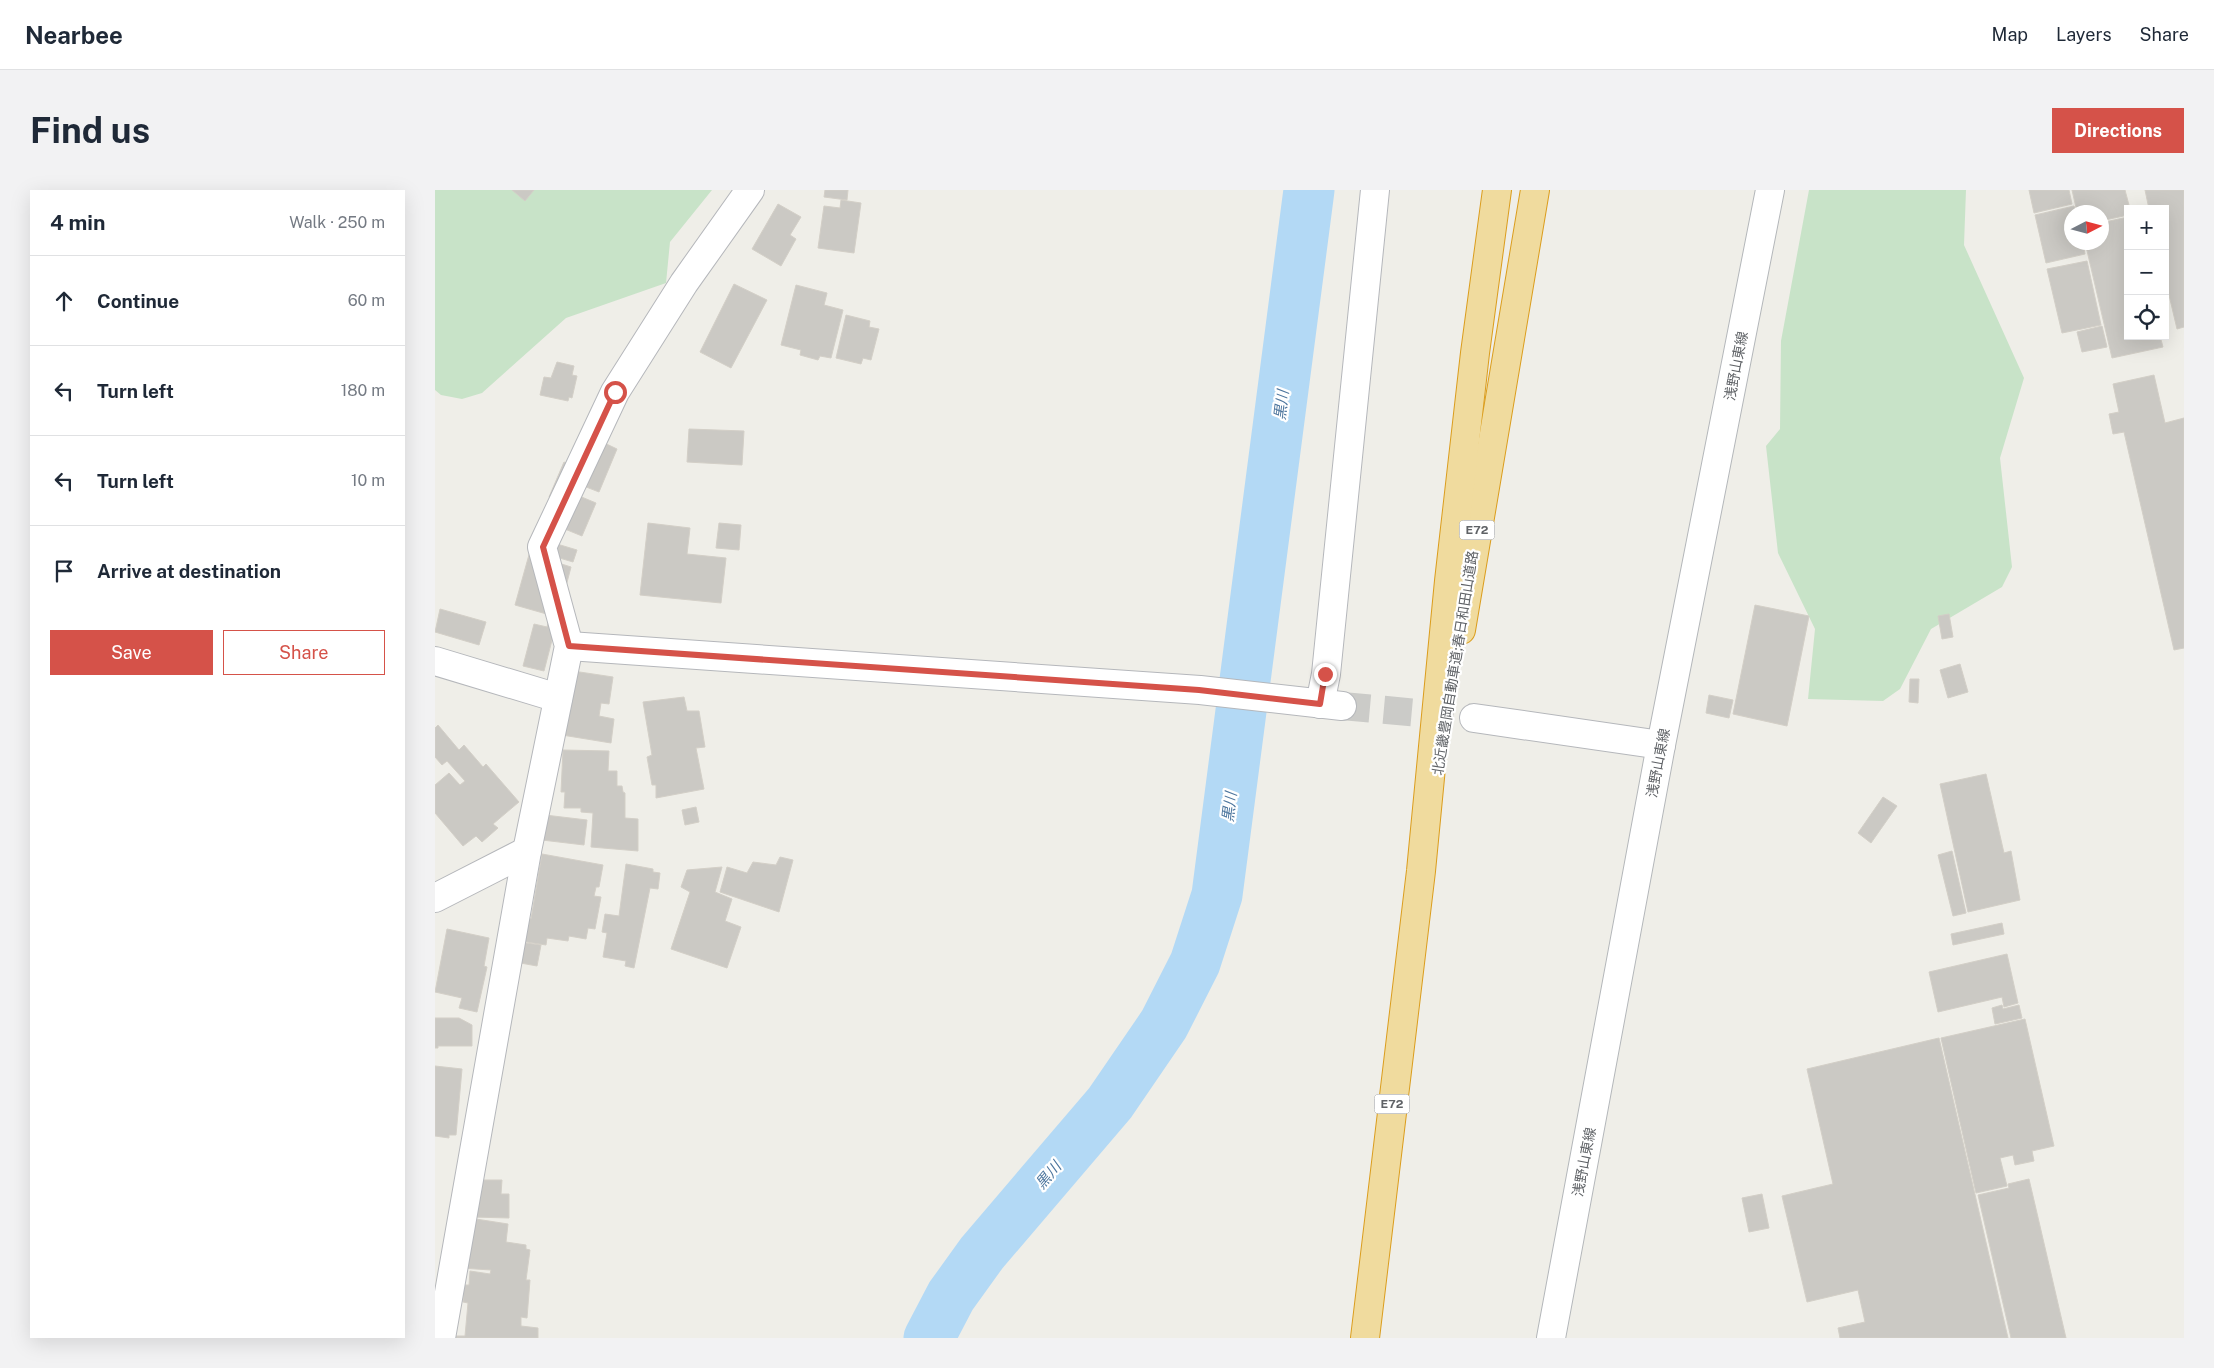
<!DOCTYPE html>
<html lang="en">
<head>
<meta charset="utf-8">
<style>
  :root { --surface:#fff; --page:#f2f2f3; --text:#1f2937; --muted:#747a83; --line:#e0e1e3; --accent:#d55249 }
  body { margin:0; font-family:"Public Sans","Noto Sans JP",sans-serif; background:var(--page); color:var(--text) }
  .controls { position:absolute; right:15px; top:15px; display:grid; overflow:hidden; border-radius:0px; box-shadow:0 5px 20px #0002 }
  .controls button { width:45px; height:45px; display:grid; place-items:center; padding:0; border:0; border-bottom:1px solid var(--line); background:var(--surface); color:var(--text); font:25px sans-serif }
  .compass { position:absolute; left:1629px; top:15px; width:45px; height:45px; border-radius:50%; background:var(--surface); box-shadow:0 5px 20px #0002; rotate:84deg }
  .stop { position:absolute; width:15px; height:15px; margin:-11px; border:4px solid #d55249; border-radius:50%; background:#fff }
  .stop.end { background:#d55249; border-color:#fff; box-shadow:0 1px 5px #0008 }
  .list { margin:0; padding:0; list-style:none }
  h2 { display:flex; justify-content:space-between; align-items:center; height:65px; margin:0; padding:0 20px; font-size:21px }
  h2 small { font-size:16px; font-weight:400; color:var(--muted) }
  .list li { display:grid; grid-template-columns:32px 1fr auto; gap:15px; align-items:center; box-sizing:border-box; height:90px; padding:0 20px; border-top:1px solid var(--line) }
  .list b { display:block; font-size:19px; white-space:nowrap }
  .list em { font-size:16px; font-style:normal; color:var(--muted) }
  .actions { display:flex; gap:10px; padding:15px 20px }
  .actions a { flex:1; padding:11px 0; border:1px solid var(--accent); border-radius:0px; text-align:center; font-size:18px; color:var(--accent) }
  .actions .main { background:var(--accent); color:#fff }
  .icon { flex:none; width:28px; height:28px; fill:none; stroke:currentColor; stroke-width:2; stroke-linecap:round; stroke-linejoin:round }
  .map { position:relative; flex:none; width:1749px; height:1148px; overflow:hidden; border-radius:0px }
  header { display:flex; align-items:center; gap:30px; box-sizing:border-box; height:70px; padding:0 25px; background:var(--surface); border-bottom:1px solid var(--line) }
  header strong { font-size:24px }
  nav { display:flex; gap:28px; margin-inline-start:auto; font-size:18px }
  .intro { display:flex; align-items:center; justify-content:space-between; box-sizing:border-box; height:120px; padding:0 30px }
  h1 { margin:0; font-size:35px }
  .button { padding:12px 22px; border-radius:0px; background:var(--accent); color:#fff; font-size:18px; font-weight:700 }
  main { display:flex; gap:30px; padding:0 30px }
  aside { flex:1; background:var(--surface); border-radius:0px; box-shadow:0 5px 20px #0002 }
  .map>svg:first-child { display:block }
  .green { fill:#c8e3c8 }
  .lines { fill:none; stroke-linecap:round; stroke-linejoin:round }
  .river { stroke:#b3d9f5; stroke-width:51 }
  .building { fill:#cbc9c4; stroke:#d3cfc7 }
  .minor-tunnel { stroke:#cbcbc8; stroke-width:28; stroke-dasharray:28 14; stroke-linecap:butt }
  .minor-casing { stroke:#b5b7bb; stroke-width:30 }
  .secondary-casing { stroke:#b4b7ba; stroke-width:30 }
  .motorway-casing { stroke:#db9d1d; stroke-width:30 }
  .minor { stroke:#fff; stroke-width:28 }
  .secondary { stroke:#fff; stroke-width:28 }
  .motorway { stroke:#f0db9e; stroke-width:28 }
  .route { stroke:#d55249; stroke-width:6 }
  .labels { text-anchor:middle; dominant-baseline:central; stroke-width:4.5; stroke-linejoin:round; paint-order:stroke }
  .shield { fill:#fff; stroke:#8f9194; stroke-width:1 }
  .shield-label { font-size:12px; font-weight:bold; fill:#5f6266 }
  .street-label { font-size:14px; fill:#5f6266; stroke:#fff }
  .water-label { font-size:15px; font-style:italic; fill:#4c759d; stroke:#fff }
</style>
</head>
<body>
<header>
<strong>Nearbee</strong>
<nav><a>Map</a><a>Layers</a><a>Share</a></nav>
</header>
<div class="intro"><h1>Find us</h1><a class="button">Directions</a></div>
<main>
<aside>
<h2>4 min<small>Walk · 250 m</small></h2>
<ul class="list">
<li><svg class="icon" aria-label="ahead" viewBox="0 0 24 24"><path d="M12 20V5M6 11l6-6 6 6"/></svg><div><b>Continue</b></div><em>60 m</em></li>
<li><svg class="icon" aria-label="left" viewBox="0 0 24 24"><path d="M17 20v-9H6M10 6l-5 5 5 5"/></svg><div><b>Turn left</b></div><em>180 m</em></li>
<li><svg class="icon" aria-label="left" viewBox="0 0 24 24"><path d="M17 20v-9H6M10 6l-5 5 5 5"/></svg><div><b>Turn left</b></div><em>10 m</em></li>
<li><svg class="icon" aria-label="arrive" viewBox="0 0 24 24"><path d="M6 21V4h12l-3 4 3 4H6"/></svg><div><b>Arrive at destination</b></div></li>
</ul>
<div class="actions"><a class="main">Save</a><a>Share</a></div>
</aside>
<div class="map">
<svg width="1749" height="1148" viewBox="0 0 1749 1148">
  <rect width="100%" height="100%" fill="#efeee8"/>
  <!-- green -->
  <g class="green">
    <polygon points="0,0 277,0 235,52 231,93 131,128 47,203 27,209 6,205 0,200"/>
    <polygon points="1374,0 1531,0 1529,55 1589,188 1565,268 1577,377 1567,397 1496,439 1465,499 1448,511 1373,509 1380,439 1343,363 1331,256 1345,239 1346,151"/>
  </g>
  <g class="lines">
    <!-- river -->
    <polyline class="river" points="494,1148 516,1106 547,1063 675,913 729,834 760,773 782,705 874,0"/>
  </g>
  <!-- building -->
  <g class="building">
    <polygon points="77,0 99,0 90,11"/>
    <polygon points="390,0 413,0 412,10 389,7"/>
    <polygon points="1594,0 1634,0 1637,14 1599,23"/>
    <polygon points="1637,0 1690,0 1695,19 1693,19 1693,25 1670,30 1670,32 1693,27 1693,146 1725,146 1728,157 1677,168 1650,52 1666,52 1666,22 1642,22"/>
    <polygon points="1710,0 1749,0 1749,137 1742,139 1730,88 1730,19 1714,19"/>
    <polygon points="406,10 426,13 419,63 383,58 389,16 405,18"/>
    <polygon points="343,14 366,27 355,45 361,49 346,76 317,59"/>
    <polygon points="1639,16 1641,22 1636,22 1636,52 1648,52 1650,64 1611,73 1600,25"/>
    <polygon points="1652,71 1666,135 1627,143 1612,79"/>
    <polygon points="299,94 332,110 296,178 265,162"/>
    <polygon points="361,95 392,103 389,115 408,120 396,168 385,166 383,170 365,165 366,160 346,155"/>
    <polygon points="411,125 435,131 434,137 444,139 436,170 428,168 426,174 401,168"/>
    <polygon points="1667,136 1672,157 1647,162 1642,142"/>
    <polygon points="122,172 139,176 137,185 142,186 137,208 134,207 133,211 105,205 109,187 116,188"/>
    <polygon points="1719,185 1730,233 1749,228 1749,458 1739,460 1689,242 1678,244 1674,224 1684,222 1678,194"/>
    <polygon points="254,239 309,241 307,275 252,272"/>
    <polygon points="161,249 182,259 164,302 141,293 137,303 161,313 147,346 120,335 118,309 114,307 129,272 138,276"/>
    <polygon points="213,333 255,338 252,364 291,368 286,413 205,405"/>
    <polygon points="284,333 306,335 304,360 281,358"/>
    <polygon points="102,336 117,371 136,377 109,481 88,476 99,434 112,437 115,425 80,415"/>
    <polygon points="122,354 142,360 138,372 118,366"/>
    <polygon points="1320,415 1374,426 1352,536 1298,524"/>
    <polygon points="5,419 51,432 44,455 0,442"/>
    <polygon points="1514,424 1518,447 1507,449 1503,426"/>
    <polygon points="1525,474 1533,502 1513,508 1505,480"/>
    <polygon points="138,481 178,487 174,514 166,513 164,526 179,529 176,553 127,545"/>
    <polygon points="1475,489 1484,489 1483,513 1474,512"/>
    <polygon points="1274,505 1298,510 1294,528 1271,523"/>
    <polygon points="249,507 252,521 264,521 270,557 261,558 269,599 221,608 221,595 217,595 212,567 217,565 208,512"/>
    <polygon points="3,535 24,560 29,555 48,577 51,574 84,612 58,634 63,638 47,652 41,646 28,656 0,623 0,595 14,583 25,595 30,591 12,571 7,575 0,567 0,538"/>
    <polygon points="128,560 174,561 173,581 182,581 182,596 187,596 188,602 190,603 190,628 203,629 203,661 156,657 158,623 146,622 146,618 129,618 130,602 126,602"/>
    <polygon points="1551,584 1569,663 1576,661 1585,710 1533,722 1505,594"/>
    <polygon points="1448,607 1462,616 1436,653 1423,643"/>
    <polygon points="261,617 264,632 250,635 247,620"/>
    <polygon points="110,625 152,630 149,655 107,650"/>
    <polygon points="1517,661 1531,723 1518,726 1503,665"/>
    <polygon points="107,664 168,675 164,697 161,697 159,706 166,707 160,739 153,738 151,749 134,746 133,751 112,748 111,755 85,751 89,728 96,729"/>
    <polygon points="345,667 358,670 344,722 285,702 292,677 312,683 318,672 341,675"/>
    <polygon points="191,674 218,679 218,682 225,683 223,699 215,698 199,778 190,776 191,771 168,767 172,743 167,742 170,724 184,726"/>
    <polygon points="287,677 280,702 297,709 290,731 306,737 292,778 236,759 255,702 246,697 252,680"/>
    <polygon points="1567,733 1569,744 1518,755 1516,744"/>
    <polygon points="12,739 54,748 49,776 52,777 42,822 24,818 27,808 0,802"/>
    <polygon points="84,752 106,755 102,776 80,772"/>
    <polygon points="1572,764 1583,813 1569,817 1567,807 1503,822 1494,782"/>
    <polygon points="1567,815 1568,819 1584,815 1587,828 1560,834 1557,818"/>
    <polygon points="0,828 24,828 37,835 37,856 3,856 3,858 0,858"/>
    <polygon points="1590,829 1619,956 1597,961 1599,971 1580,975 1578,965 1565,968 1572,996 1541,1003 1506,848"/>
    <polygon points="1504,848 1573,1148 1405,1148 1403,1138 1430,1132 1423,1100 1372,1112 1347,1006 1398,994 1372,879"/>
    <polygon points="0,876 27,879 21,945 14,945 14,948 0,946"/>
    <polygon points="1594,989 1605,1036 1631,1148 1576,1148 1543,1005 1574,998 1573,994"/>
    <polygon points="38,990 67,990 66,1004 74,1004 74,1028 38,1027"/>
    <polygon points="1327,1004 1334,1038 1314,1042 1307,1008"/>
    <polygon points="28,1027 73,1034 71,1052 91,1055 91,1059 95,1060 91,1090 95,1090 92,1128 86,1127 86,1136 103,1138 103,1148 21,1148 21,1146 30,1146 33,1113 28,1112 29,1095 34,1095 35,1081 55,1084 56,1080 26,1078"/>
  </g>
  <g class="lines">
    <!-- minor-tunnel -->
    <polyline class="minor-tunnel" points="907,516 1039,528"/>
    <defs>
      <g id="minor">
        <polyline points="134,456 765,500 907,516"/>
        <polyline points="0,471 123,508"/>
        <polyline points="885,514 891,484 940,0"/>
        <polyline points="1039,528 1226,555"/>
        <polyline points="0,708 92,661"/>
        <polyline points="6,1148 92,661 134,456 107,357 180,202 249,93 315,0"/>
      </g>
      <polyline id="secondary" points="1116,1148 1226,555 1335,0"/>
      <g id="motorway">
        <polyline points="1026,440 1100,0"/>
        <polyline points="930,1148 986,681 1014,391 1040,163 1062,0"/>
      </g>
    </defs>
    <!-- minor casing -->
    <use href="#minor" class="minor-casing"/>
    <!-- secondary casing -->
    <use href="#secondary" class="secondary-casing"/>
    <!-- motorway casing -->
    <use href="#motorway" class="motorway-casing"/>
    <!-- minor -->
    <use href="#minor" class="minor"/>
    <!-- secondary -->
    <use href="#secondary" class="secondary"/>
    <!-- motorway -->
    <use href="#motorway" class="motorway"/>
  </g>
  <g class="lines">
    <!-- route -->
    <polyline class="route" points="180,202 108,357 134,456 764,500 885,514 890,484"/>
  </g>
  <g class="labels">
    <!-- shield labels -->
    <g class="shield">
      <rect x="1024.5" y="330.5" width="35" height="19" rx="4"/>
      <rect x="939.5" y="904.5" width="35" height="19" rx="4"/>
    </g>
    <g class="shield-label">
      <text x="1042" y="340">E72</text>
      <text x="957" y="914">E72</text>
    </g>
    <!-- street labels -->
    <g class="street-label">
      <text transform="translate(1301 176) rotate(-79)">浅野山東線</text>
      <text transform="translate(1020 473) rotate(-81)">北近畿豊岡自動車道;春日和田山道路</text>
      <text transform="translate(1223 573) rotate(-79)">浅野山東線</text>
      <text transform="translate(1149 972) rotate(-79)">浅野山東線</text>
    </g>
    <!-- water labels -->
    <g class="water-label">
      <text transform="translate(846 215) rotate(-83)">黒川</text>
      <text transform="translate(794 617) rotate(-83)">黒川</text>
      <text transform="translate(613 985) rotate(-50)">黒川</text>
    </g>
  </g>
</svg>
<div class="controls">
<button>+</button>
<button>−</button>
<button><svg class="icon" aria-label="locate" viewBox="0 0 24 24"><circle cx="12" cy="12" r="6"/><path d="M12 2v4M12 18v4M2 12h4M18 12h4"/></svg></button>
</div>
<svg class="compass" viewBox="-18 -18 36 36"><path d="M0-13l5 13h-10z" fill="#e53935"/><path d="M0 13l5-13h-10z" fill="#747a83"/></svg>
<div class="stop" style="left:180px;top:202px"></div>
<div class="stop end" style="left:890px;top:484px"></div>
</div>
</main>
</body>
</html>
